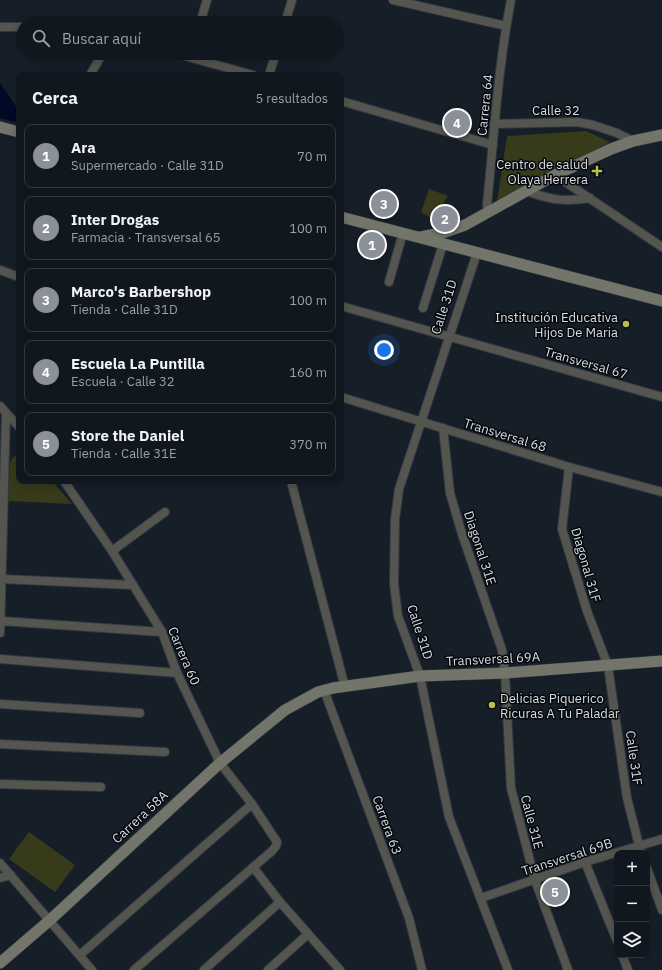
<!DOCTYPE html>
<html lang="es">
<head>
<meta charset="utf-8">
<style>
  :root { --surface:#10171e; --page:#192027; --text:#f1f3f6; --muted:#9c9fa4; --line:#30363c; --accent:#8c9099 }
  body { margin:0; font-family:"IBM Plex Sans",sans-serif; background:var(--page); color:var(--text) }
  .controls { position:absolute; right:12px; bottom:12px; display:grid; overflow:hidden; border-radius:8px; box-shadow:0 2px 10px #0003 }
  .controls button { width:36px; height:36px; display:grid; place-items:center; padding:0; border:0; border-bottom:1px solid var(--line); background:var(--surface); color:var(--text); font:20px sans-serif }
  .you { position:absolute; left:384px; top:350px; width:14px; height:14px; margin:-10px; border:3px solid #fff; border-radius:50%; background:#1a73e8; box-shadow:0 0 0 6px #1a73e833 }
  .badge { display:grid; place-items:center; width:26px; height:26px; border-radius:50%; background:var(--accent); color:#fff; font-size:13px; font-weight:700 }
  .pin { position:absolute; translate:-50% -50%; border:2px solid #fff; box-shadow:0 1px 4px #0006 }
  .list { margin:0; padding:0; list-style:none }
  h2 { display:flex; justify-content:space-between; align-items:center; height:52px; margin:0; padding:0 16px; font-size:17px }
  h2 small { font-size:13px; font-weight:400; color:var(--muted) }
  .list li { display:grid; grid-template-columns:26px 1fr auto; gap:12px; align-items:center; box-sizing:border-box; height:64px; margin:0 8px 8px; padding:0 8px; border:1px solid var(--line); border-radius:8px }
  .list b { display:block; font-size:15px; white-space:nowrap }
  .list p { margin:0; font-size:13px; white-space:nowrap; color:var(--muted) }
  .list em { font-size:13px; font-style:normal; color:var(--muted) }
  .icon { flex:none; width:22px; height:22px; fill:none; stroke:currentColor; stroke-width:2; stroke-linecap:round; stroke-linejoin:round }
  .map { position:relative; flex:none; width:662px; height:970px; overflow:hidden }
  .search { position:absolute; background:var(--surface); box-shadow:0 2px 10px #0003; left:16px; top:16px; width:328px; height:44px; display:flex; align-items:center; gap:10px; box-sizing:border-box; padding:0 14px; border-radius:22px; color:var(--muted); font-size:15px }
  .panel { position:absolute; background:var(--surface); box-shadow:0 2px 10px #0003; left:16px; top:72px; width:328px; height:412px; border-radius:8px }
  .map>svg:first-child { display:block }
  .green { fill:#383b19 }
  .water { fill:#000925 }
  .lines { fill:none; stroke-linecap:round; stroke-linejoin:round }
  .street-casing { stroke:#313a42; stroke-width:10 }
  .secondary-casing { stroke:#313a42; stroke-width:12 }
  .street { stroke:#54554f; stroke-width:8 }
  .secondary { stroke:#73746a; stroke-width:11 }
  .poi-dot { fill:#b8c147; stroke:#05080c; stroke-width:1.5 }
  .labels { text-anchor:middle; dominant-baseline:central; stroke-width:3; stroke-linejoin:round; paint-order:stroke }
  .street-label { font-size:13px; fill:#d9dfe5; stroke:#05080c }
  .poi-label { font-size:13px; fill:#d9dfe5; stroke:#05080c; text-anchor:end }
</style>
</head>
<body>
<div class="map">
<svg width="662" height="970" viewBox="0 0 662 970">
  <rect width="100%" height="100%" fill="#161f28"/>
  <!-- green -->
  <g class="green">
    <polygon points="586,131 610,142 497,202 507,136"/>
    <polygon points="429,189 448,196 433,219 421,212"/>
    <polygon points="17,455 19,455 19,481 52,481 72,504 8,501 10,463 12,458"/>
    <polygon points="29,832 75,865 55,892 9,859"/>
  </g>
  <!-- water -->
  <polygon class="water" points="0,83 19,111 19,123 0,118"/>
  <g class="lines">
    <defs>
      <g id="street">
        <polyline points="393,0 506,26"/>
        <polyline points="200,23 207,0"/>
        <polyline points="285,23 292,0"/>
        <polyline points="0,27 23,27"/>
        <polyline points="174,53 253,75"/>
        <polyline points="90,75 103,53"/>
        <polyline points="269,75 276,53"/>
        <polyline points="341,101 493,145"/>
        <polyline points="494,124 577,122 593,125 617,133 633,141"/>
        <polyline points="555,175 662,247"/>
        <path d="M527 191C550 200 565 202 590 198"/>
        <path d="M488 213 487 205C494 136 498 67 511 0"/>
        <polyline points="477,253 399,489 395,519 394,584 398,616 420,676 449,817 508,970"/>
        <polyline points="0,270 19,277"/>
        <polyline points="389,282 403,233"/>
        <polyline points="341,306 662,397"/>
        <polyline points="423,308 443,244"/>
        <polyline points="341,397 569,467 662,492"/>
        <polyline points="0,406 19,427"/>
        <polyline points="443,428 450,493 462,534 502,650 505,673 511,788 535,880 568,970"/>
        <polyline points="569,467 562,529 587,611 608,666 627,798 641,853"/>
        <polyline points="64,481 112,551 162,632 177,673 220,763 252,804 277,842 276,846 272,851 134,970"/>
        <polyline points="291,481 345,687"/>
        <polyline points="112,551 165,512"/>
        <polyline points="2,579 133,585"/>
        <polyline points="1,621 162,632"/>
        <polyline points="0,633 6,413"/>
        <polyline points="0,659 177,673"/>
        <polyline points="324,690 409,918 422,970"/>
        <polyline points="0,704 140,713"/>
        <polyline points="0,744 165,752"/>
        <polyline points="0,784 101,787"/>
        <polyline points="585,862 617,941"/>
        <polyline points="0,863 92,970"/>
        <polyline points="253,867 280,902 340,970"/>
        <polyline points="647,868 662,910"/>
        <polyline points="0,878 11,875"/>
        <polyline points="481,898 585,862 662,839"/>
        <polyline points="80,955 252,804"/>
        <polyline points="622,955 628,970"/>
        <polyline points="204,970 280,902"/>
        <polyline points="268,970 308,934"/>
      </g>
      <g id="secondary">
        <polyline points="0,127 19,132"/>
        <polyline points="341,217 662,301"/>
        <polyline points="421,237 445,232 465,225 555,175 611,149 633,141 662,135"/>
        <polyline points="0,963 50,920 220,763 285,710 318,692 333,688 420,676 505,673 662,661"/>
      </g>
    </defs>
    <!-- street casing -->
    <use href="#street" class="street-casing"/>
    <!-- secondary casing -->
    <use href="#secondary" class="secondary-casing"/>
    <!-- street -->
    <use href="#street" class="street"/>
    <!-- secondary -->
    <use href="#secondary" class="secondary"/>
  </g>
  <!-- markers -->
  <g class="poi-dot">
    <path d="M595 165h4v4h4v4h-4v4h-4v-4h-4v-4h4z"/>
    <circle cx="626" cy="324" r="4"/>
    <circle cx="492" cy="705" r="4"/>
  </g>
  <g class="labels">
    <!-- street labels -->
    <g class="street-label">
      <text transform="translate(485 105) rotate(-84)">Carrera 64</text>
      <text x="556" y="110">Calle 32</text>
      <text transform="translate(444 307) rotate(-72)">Calle 31D</text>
      <text transform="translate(586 363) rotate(16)">Transversal 67</text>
      <text transform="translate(505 435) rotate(17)">Transversal 68</text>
      <text transform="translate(480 548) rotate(72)">Diagonal 31E</text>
      <text transform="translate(586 565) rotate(74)">Diagonal 31F</text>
      <text transform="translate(420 632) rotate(72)">Calle 31D</text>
      <text transform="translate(184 656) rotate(67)">Carrera 60</text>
      <text transform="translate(493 659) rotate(-3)">Transversal 69A</text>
      <text transform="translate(634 758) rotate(82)">Calle 31F</text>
      <text transform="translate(140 817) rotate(-43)">Carrera 58A</text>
      <text transform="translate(532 822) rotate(75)">Calle 31E</text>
      <text transform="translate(387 825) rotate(70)">Carrera 63</text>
      <text transform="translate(567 857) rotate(-18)">Transversal 69B</text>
    </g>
    <!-- poi labels -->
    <g class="poi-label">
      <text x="588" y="164">Centro de salud<tspan x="588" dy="15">Olaya Herrera</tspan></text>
      <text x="618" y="317">Institución Educativa<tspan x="618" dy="15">Hijos De Maria</tspan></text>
      <text x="500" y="698" text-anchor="start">Delicias Piquerico<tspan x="500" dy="15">Ricuras A Tu Paladar</tspan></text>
    </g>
  </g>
</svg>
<div class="controls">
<button>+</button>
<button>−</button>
<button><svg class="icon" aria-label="layers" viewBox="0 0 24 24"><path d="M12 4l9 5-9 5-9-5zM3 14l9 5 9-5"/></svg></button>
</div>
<div class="you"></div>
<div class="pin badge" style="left:372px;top:245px">1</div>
<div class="pin badge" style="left:445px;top:219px">2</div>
<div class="pin badge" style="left:384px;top:204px">3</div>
<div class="pin badge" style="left:457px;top:123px">4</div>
<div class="pin badge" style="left:555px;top:892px">5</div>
<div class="search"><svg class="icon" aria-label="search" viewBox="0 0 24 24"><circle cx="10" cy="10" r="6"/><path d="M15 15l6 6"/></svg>Buscar aquí</div>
<section class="panel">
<h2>Cerca<small>5 resultados</small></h2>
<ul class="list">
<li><span class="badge">1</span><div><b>Ara</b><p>Supermercado · Calle 31D</p></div><em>70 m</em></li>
<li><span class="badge">2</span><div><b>Inter Drogas</b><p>Farmacia · Transversal 65</p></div><em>100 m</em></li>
<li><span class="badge">3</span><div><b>Marco's Barbershop</b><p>Tienda · Calle 31D</p></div><em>100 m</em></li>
<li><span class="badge">4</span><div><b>Escuela La Puntilla</b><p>Escuela · Calle 32</p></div><em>160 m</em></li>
<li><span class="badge">5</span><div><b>Store the Daniel</b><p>Tienda · Calle 31E</p></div><em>370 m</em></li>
</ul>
</section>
</div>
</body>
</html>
